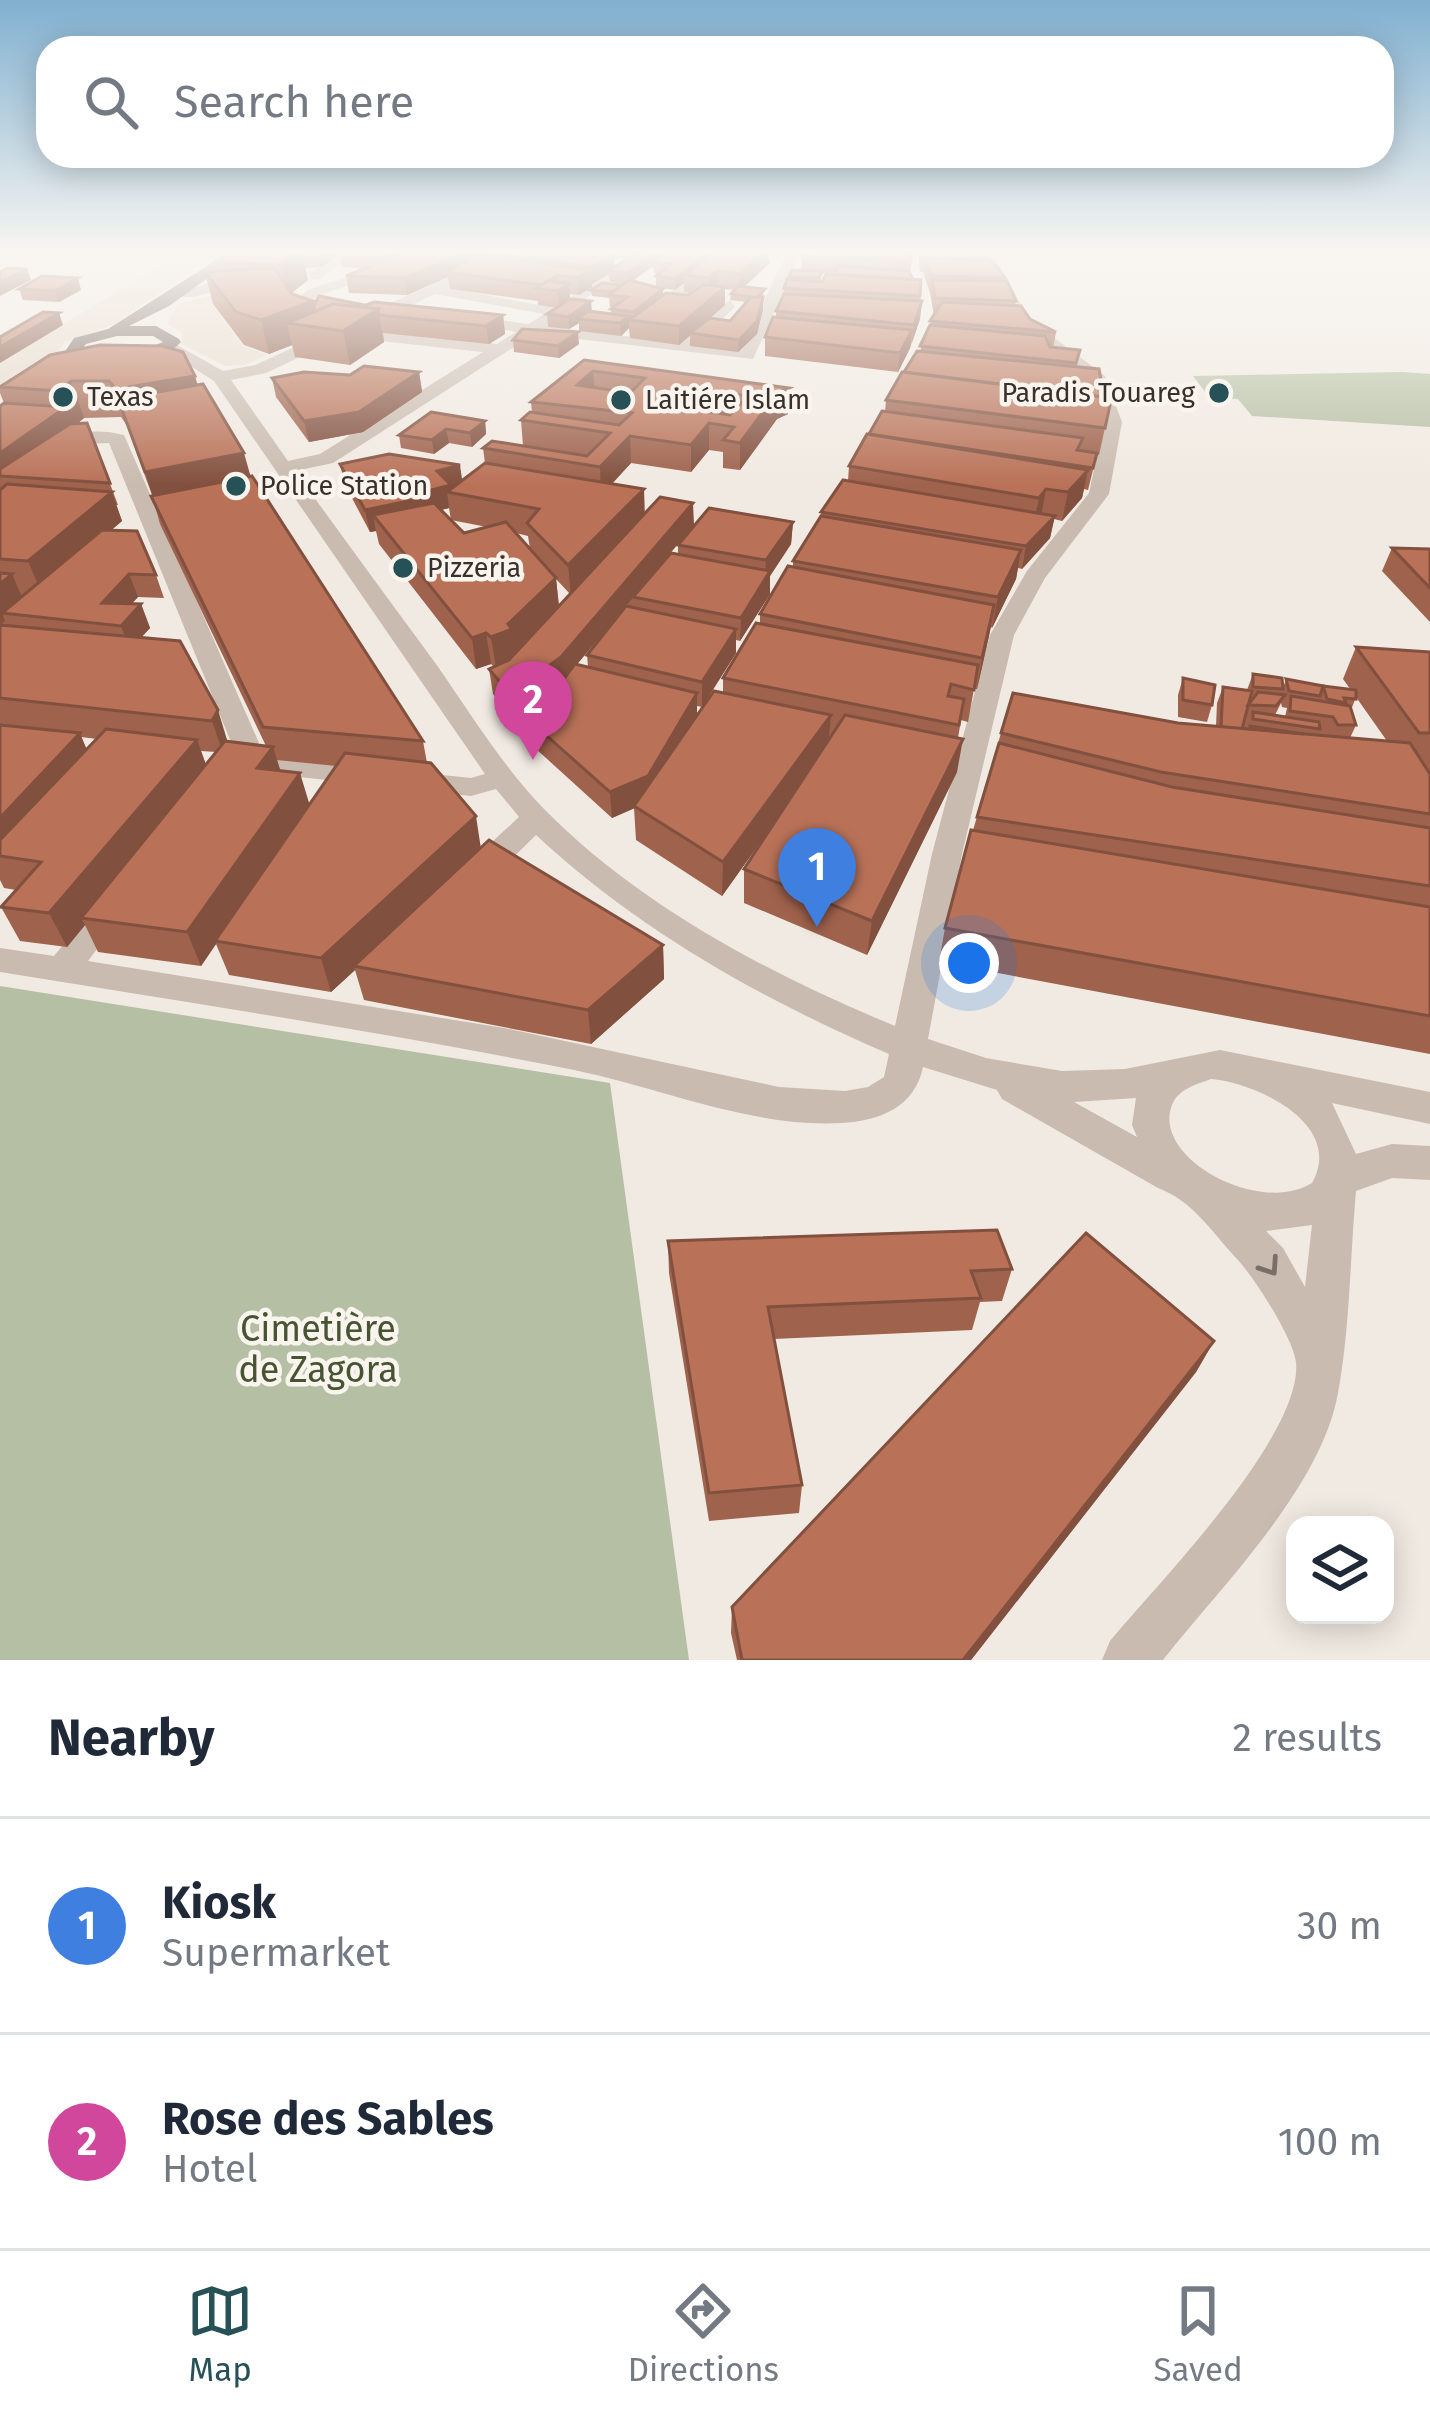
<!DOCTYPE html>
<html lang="en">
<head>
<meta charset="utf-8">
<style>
  :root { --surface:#fff; --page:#f2f2f3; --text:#1f2937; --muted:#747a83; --line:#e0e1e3; --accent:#265156 }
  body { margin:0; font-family:"Fira Sans",sans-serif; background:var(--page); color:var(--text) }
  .controls { position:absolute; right:36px; bottom:36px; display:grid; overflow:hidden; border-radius:24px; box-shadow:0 6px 30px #0003 }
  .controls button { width:108px; height:108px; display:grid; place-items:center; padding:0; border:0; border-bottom:3px solid var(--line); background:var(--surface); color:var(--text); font:60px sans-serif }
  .you { position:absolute; left:969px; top:963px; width:42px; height:42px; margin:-30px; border:9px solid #fff; border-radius:50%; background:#1a73e8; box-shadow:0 0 0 18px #1a73e833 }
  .badge { display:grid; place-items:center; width:78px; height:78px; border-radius:50%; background:var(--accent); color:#fff; font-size:39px; font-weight:700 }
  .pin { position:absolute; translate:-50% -99px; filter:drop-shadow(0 3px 6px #0008) }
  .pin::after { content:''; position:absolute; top:63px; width:42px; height:36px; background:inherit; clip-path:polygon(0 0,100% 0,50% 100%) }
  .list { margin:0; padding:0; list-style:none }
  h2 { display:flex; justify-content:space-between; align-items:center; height:156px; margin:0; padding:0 48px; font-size:51px }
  h2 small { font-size:39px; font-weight:400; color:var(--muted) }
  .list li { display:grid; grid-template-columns:78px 1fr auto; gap:36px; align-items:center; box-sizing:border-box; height:216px; padding:0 48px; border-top:3px solid var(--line) }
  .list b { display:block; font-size:45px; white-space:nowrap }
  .list p { margin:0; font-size:39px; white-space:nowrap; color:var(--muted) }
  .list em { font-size:39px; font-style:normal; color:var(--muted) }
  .icon { flex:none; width:66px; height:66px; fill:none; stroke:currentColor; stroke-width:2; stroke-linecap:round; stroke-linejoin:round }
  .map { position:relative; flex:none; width:1430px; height:1660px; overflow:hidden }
  .search { position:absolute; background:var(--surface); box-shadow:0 6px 30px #0003; left:36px; right:36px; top:36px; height:132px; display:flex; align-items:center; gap:30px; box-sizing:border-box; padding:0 42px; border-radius:36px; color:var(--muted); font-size:45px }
  .sheet { height:588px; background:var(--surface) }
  nav { display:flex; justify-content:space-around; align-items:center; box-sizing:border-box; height:168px; border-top:3px solid var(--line); background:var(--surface); font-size:33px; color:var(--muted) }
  nav a { display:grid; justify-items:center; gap:6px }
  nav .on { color:var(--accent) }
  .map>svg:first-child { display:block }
  .green { fill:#b5bfa3 }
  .plaza { fill:#e7dbcb }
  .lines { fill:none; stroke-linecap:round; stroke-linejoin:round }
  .minor { fill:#c9bbaf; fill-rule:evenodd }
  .major { fill:#78685f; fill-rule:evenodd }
  .wall { fill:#9f624c; fill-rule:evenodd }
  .shaded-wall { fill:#82503e }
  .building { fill:#b97258; stroke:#82503e; stroke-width:3; fill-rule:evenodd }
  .oneway { stroke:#796f67 }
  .poi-dot { fill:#265156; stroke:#f9f4ee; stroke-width:4.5 }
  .labels { text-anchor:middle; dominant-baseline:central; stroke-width:9; stroke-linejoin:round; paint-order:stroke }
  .far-poi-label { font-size:27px; fill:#38302c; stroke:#f9f4ee; text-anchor:start }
  .near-park-label { font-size:36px; fill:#475432; stroke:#f9f4ee }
</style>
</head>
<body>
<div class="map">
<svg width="1430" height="1660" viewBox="0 0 1430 1660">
  <rect width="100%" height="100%" fill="#f1eae2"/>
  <!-- green -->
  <g class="green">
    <polygon points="1403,372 1430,374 1430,427 1252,416 1238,399 1209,397 1193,376"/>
    <polygon points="0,986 610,1083 689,1660 0,1660"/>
  </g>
  <!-- plaza -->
  <g class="plaza">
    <polygon points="184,252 218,252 114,324 65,342 54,358 0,390 0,362"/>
    <polygon points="221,293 212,305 243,346 266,355 245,365 225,366 182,344 182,333 167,324 178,304"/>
  </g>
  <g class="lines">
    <!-- minor -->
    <g class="minor">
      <path d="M252 252H267C244 273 203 309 171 293L202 286Z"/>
      <polygon points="341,252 357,252 320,279 310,279 310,273"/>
      <path d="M424 252H445L317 296 306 307 313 321 338 327 504 252H522L449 288 555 308 635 252H650L547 326 679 343 730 300 735 307 695 345 741 350 787 252H801L753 359 534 334 333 463 295 471C342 536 389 600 436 664 471 714 503 767 545 810 640 906 771 975 895 1026L932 854 990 635 1027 571 1089 493 1104 422 1091 382 1017 324 979 252H993L1028 318 1105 376 1122 422 1109 494 1045 578 1014 635 962 854 928 1039 986 1058 1062 1071 1125 1069 1220 1050 1430 1092V1124L1332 1103 1356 1154 1392 1144 1430 1146V1180L1392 1178 1356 1191C1350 1258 1350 1328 1338 1393 1321 1488 1221 1586 1163 1660H1102L1110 1641C1158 1583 1303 1436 1296 1362 1293 1338 1254 1277 1237 1259 1211 1231 1193 1201 1158 1188L1002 1099 997 1090 923 1067C915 1107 880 1121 841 1123 752 1128 661 1088 574 1070 384 1032 191 1003 0 972V948L54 956 104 896H126L131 904 88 961 504 1028 779 1087 845 1091 868 1087 884 1077 889 1054C761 999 638 930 536 835L487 883H465L460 875 465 867 519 817 496 789 471 796 237 770 230 779H210L206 773 231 742 109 443 76 444 0 493V478C40 448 72 422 124 435L259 743 250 755 471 778 485 774 214 381 161 347 175 344 223 371 255 365 325 333 302 327 291 306 307 290ZM435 294 544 314 529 324 467 316 459 321 516 332 497 344 359 330ZM342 337 483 352 320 454 288 461 231 380 266 373ZM1211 1079C1257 1083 1345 1124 1312 1183 1260 1216 1151 1158 1172 1105 1178 1089 1197 1084 1211 1079ZM1136 1098 1132 1125 1137 1137 1074 1102ZM1312 1225 1305 1287 1283 1248 1266 1231Z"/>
      <polygon points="719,252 734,252 649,324 639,324 639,318"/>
    </g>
    <!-- major -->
    <path class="major" d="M229 252H244L169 306 129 326H156L179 339 181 342C153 371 95 380 62 356L74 338 108 329ZM117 336H153L163 342 124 358 79 354 86 344Z"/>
  </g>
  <!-- wall -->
  <g class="wall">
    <path d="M230 252H658L659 258 710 256 770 263 744 287 764 295 762 297 763 309 757 334 738 352 690 346V335L679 345 630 338 629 328 621 336 579 331V323L569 329 548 327 547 314 557 308 538 305V301L450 289 448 277 407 295 349 293 346 276 365 268 342 267 340 254 321 267 305 268 308 280 291 293 313 301 314 305H364L503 315 505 334 489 344 383 333 384 342 350 365 295 357 292 345 269 354 244 345 213 304 205 272 217 271 215 262ZM614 258 625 259 615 267ZM653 266 654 273 659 274 656 276V287L633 281ZM609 274 610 282 624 284 591 290 592 296 609 298 610 307H614L611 309V314L592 312 570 299V294L579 295 592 287V284ZM684 283V292L691 293 688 295H663V289L660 288 675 290ZM725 289 734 290 731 294 730 300 746 302 730 321 710 318 725 305Z"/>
    <path d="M918 252 988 259 1005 278V281L1016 301 1015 305 1030 319 1056 332 1053 348 1080 350 1076 367 1110 405 1099 455 1097 454 1088 490 1084 489 1082 498 1062 521 1054 519 1050 538 1022 569 1018 568 1016 579 992 628 991 627 977 689H974L968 722 961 720 958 738 957 772 867 955 744 903V869L775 822 722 896 636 840 634 808 612 818 524 738 521 713 547 701 562 682 513 719 493 694 489 669 494 667 491 664 476 669 379 544 376 531 370 532 345 485 340 464 462 480 485 463 483 448 523 446 521 420 532 413 531 402 584 360 789 388 788 414 777 419 740 470 723 468V452L709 450 691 472 631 463 612 484 644 489 642 587 678 555V545L793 522 791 544 770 576V594L740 641 736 640V653L702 707 697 706V715L723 693V678L760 623V614L793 567V561L821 516V512L848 481 849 466 885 412 886 400 920 351 934 315 930 293 923 272H920ZM449 508 451 520 487 527 464 533 441 510ZM516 533 528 536 530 549ZM556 579 570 594 559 606ZM623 610 587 655 588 667 577 664Z"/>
    <path d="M802 256 911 262 910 274 913 280H921L920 319 910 348 898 372 765 356V337L776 317V311L789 277 801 270ZM822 273 834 274 820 282Z"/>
    <polygon points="19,289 81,290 59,302 23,300"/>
    <polygon points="513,340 579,344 559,358 514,352"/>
    <path d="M50 355 198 385 250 477 423 741 427 763 481 847 663 945 664 979 591 1044 364 1000 355 970 331 992 229 975 216 944 201 966 98 952 85 925 67 947 20 941 1 907 16 890 4 888 0 880V406L4 403 0 393V385ZM121 417 126 424 152 495 160 524 266 746 228 742 180 641 141 637 150 628 141 604H131L138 597 164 598 156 575 111 530 122 521 116 505H118L87 423H78L84 418ZM81 737 97 739 87 750ZM201 751 216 752 206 765ZM277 760 336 766 309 805 280 770Z"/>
    <polygon points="419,372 422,392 363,432 309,442 276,397 272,378"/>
    <polygon points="485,421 486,434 472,447 449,443 434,454 401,448 399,435"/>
    <polygon points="1392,548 1430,549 1430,622 1382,571"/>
    <path d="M1356 647 1430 652V1054L939 962 945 928 1001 733 1178 723 1216 726 1217 703 1223 687 1247 690 1253 674 1283 688 1286 679 1351 690 1343 679ZM1356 697 1387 741 1350 738 1356 725 1351 710ZM1281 703 1282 707 1287 708 1285 717 1275 715Z"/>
    <polygon points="1183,678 1212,705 1207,722 1178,717 1178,695"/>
    <polygon points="668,1241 1012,1269 1002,1301 980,1302 972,1330 774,1339 802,1485 799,1513 709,1521 669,1273"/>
    <polygon points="1214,1341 1196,1372 971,1660 737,1660 731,1633 732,1607"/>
  </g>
  <!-- shaded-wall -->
  <g class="shaded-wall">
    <polygon points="298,252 302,252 308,280 288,296 281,265"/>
    <polygon points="318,252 340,252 340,254 321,267"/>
    <polygon points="386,252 430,252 388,269"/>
    <polygon points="466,252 483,252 484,262 447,272 448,277 407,295 405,278"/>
    <polygon points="658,252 659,263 653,262 653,266 628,284 628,273"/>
    <polygon points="710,252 710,263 684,275 684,283 675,290 675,279"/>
    <polygon points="763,252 770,252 770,263 739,291 739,274"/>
    <polygon points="614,254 615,270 609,271 609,274 592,284 590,267"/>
    <polygon points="27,269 31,280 0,296 0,282"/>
    <polygon points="591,270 592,287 579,295 578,278"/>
    <polygon points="717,271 717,288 709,296 709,278"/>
    <polygon points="558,275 559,290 569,284 570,301 559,308 557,291 541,285"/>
    <polygon points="78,278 81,290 59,302 55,291"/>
    <polygon points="725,287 725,305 679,345 679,326"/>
    <polygon points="663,289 663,301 634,321 634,312"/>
    <polygon points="763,297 763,309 757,334 738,352 739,340"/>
    <polygon points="313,301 318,327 287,323 292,345 269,354 261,320"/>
    <polygon points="591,301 592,313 578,319 579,323 569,329 569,317"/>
    <polygon points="922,301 920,319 912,343 914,325"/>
    <polygon points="378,309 384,342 350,365 343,331"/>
    <polygon points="59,313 63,325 0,363 0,347"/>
    <polygon points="503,315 505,334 489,344 486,326"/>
    <polygon points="629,316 629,328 621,336 620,323"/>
    <polygon points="912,330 910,348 898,372 900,353"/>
    <polygon points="578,332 579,344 559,358 558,346"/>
    <polygon points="593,371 595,397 577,385"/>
    <polygon points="419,372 422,392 363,432 309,442 304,421"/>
    <polygon points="195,376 206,412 128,426 116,389"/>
    <polygon points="71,381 84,418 73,427 60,391"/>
    <polygon points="695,388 696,414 676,407"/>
    <polygon points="789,388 788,414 777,419 740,470 740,443 777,393"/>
    <polygon points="66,407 73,427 0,476 0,453"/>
    <polygon points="485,421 486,434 472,447 470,433"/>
    <polygon points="709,423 709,450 691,472 691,445"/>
    <polygon points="446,429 449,443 434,454 432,440"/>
    <polygon points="630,436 631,463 601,495 600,467"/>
    <polygon points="244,453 255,492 158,512 145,472"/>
    <polygon points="460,465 463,486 447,492 449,508 425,514 373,515 376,531 370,532 365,510 420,493 437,471"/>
    <polygon points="1088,470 1082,498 1062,521 1068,492"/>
    <polygon points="644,489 645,518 571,595 568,565"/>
    <polygon points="1046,489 1041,517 1033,526 1039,498"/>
    <polygon points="112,492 122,521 41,591 28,561"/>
    <polygon points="693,503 694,525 563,681 513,719 510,694"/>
    <polygon points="1055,516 1050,538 1022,569 1026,546"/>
    <polygon points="793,522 791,544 770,576 770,594 740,641 741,618 765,579 766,560"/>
    <polygon points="1021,550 1016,579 992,628 998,597"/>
    <polygon points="12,574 25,604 2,613 5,621 0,625 0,584"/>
    <polygon points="129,574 138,597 111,626 102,603"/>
    <polygon points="556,578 559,608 515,652 516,660 496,668 491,637"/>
    <polygon points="141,604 150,628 130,650 121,626"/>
    <polygon points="994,605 989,636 977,689 982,658"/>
    <polygon points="736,629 736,653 702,707 702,682"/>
    <polygon points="486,633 491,664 476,669 472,638"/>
    <polygon points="697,693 697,718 649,802 612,818 610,792"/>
    <polygon points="964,699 954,757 963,739 957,772 867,955 872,921 954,757"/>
    <polygon points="218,710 228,743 223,753 212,721"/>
    <polygon points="831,715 828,747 722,896 723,862"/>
    <polygon points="80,733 90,758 0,856 0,818"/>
    <polygon points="197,740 209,773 81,918 85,925 67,947 49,913"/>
    <polygon points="273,747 283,779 257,768"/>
    <polygon points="300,773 310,806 215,941 216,944 201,966 187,932"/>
    <polygon points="476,816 481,849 354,966 355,970 331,992 321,958"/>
    <polygon points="663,945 664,979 591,1044 588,1010"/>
    <polygon points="1214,1341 1196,1372 971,1660 963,1660"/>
  </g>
  <!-- building -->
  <g class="building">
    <polygon points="230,252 298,252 281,265 215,262"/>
    <polygon points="405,252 466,252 405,278 346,276"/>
    <polygon points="485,252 604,252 614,254 590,267"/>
    <polygon points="637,252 657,252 628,273 609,271"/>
    <polygon points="667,252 710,252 675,279 656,276 672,264 653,262"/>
    <polygon points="715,252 763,252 739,274 717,271 709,278 684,275"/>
    <polygon points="804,252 910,252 911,262 802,256"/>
    <polygon points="920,252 983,252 988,259 925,258 926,261 921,261"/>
    <polygon points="479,255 591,270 578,278 558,275 541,285 447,272"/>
    <polygon points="925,258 992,260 1005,278 932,276"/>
    <polygon points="838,266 909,271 913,280 834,274"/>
    <polygon points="8,268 27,269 0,282 0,272"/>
    <polygon points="274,268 292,294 313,301 261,320 236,312 205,272"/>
    <polygon points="792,270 822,271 819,278 789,277"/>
    <polygon points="826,274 921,280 920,296 784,288 787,279 822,282"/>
    <polygon points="42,276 78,278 55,291 19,289"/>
    <polygon points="629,280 663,289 634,312 611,309 627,297 609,295"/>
    <polygon points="932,280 1007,281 1016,301 935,298"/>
    <polygon points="548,281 569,284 557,291 536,288"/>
    <polygon points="602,283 622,285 611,292 591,290"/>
    <polygon points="703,285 725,287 679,326 629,320 666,293 688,295"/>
    <polygon points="738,286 765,289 757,298 731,294"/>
    <polygon points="784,294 922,301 914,325 776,311"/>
    <polygon points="319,296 364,305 359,307 333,304 315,312 314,305"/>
    <polygon points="751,297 763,297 757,321 739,340 690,333 710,318 730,321"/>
    <polygon points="570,299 591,301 569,317 547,314"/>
    <polygon points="374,302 503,315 486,326 379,315 378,309 361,307"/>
    <polygon points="942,302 1021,306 1030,319 1056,332 930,321"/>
    <polygon points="333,304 378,309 343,331 287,323"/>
    <polygon points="588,311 629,316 620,323 578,319"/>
    <polygon points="43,312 59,313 0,347 0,337"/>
    <polygon points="773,317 912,330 900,353 765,337"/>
    <polygon points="930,325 1045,336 1050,347 1080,350 1076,363 920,346"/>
    <polygon points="522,329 578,332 558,346 513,340"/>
    <polygon points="100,345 163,346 183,352 195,376 116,389 109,381 71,381 60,391 0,387 50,355"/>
    <polygon points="917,351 1099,369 1104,397 904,372"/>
    <path d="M584 360 789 388 777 393 740 443 723 440 734 427 709 423 691 445 630 436 600 467 483 448 492 441 587 456 610 433 521 420 530 412 619 425 632 413 531 402ZM593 371 645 378 630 393 577 385ZM695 388 748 396 730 415 676 407Z"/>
    <polygon points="364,366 419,372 359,412 304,421 272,378 304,372 350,375"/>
    <polygon points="902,372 1103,397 1110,405 1105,428 886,400"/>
    <polygon points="203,384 244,453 145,472 118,399"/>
    <polygon points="4,403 66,407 0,453 0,406"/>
    <polygon points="882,411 1083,438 1077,450 1097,453 1093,468 869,434"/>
    <polygon points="431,412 485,421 470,433 446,429 432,440 399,435"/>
    <polygon points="87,423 110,483 0,476 0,469 70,424"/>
    <polygon points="867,434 1088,470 1068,492 1046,489 1039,498 849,466"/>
    <polygon points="389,454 460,465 437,471 451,485 420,493 423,498 365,510 340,464"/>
    <polygon points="485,463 644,489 568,565 527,523 539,509 447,492"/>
    <polygon points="252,476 423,741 263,727 151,496"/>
    <polygon points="843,480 1055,516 1026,546 821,512"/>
    <polygon points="7,484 112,492 28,561 0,559 0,490"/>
    <polygon points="660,497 693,503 561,657 510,694 489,669 509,660"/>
    <polygon points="434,503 464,533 506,522 556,578 508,624 512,629 491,637 486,633 472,638 373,515"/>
    <polygon points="709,508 793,522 766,560 678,545"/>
    <polygon points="821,516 1021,550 998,597 793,561"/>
    <polygon points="102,530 137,531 156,575 129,574 102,603 141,604 121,626 2,613"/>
    <polygon points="1392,548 1430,549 1430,588"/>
    <polygon points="671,553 770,571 741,618 633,597"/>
    <polygon points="788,566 994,605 982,658 760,614"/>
    <polygon points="0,573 12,574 0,584"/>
    <polygon points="626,606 736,629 702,682 587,655"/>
    <polygon points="756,623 978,665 974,690 951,684 948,696 964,699 959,725 723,678"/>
    <polygon points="0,625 180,641 218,710 212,721 0,698"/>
    <polygon points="1356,647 1430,652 1430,733 1419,733"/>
    <polygon points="575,664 697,693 648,776 610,792 521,713 547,701"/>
    <polygon points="1253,674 1282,678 1283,689 1253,687"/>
    <polygon points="1183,678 1215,685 1212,705 1183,700"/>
    <polygon points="1286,679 1323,686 1320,696 1289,691"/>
    <polygon points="1323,686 1356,690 1356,699 1344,698 1346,703 1327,699"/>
    <polygon points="1223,687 1252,691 1242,729 1221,727"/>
    <polygon points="714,691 831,715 723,862 634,806"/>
    <polygon points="1258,692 1285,695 1276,706 1248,705"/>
    <polygon points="1013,693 1178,723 1410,743 1430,774 1430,814 1161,772 1001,733"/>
    <polygon points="1291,696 1350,706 1356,725 1338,725 1333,717 1290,711"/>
    <polygon points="1253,712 1319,722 1320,729 1253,719"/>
    <polygon points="845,715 963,739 872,921 744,869"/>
    <polygon points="0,725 80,733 0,818"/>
    <polygon points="1250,726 1304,734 1250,729"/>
    <polygon points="106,729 197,740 49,913 1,907 41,862 0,856 0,840"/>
    <polygon points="225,741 273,747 257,768 300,773 187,932 81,918"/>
    <polygon points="999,743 1172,787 1430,828 1430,886 977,817"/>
    <polygon points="345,753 431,763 476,816 321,958 215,941"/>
    <polygon points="971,830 1430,907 1430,1016 945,928"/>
    <polygon points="489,840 663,945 588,1010 354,966"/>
    <polygon points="997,1230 1012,1269 971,1271 981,1298 768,1307 802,1485 709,1493 668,1241"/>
    <polygon points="1086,1233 1214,1341 963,1660 742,1660 732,1607"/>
  </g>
  <!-- one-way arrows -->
  <defs><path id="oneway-chevron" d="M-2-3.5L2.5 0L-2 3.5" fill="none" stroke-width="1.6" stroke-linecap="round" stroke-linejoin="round" transform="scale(3)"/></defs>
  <use class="oneway" href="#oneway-chevron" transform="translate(1270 1267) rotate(56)"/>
  <!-- sky -->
  <linearGradient id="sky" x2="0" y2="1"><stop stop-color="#80b0d0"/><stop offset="0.52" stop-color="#f9f6f2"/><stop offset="1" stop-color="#f9f6f2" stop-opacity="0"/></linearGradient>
  <rect width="1430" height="485" fill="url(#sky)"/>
  <!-- markers -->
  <g class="poi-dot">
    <circle cx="1219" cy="393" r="12"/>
    <circle cx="63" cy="397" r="12"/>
    <circle cx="621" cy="400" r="12"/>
    <circle cx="236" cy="486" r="12"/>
    <circle cx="403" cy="568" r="12"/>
  </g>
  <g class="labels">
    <!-- far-poi labels -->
    <g class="far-poi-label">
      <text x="1195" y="393" text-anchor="end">Paradis Touareg</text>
      <text x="87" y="397">Texas</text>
      <text x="645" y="400">Laitiére Islam</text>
      <text x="260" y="486">Police Station</text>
      <text x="427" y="568">Pizzeria</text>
    </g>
    <!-- near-park labels -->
    <g class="near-park-label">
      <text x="318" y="1329">Cimetière<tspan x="318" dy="41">de Zagora</tspan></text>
    </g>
  </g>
</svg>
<div class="controls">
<button><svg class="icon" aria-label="layers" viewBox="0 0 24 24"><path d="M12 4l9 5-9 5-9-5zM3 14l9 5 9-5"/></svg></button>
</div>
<div class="you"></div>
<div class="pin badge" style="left:817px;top:927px;background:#3f7fe0">1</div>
<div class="pin badge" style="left:533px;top:760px;background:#d1479c">2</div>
<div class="search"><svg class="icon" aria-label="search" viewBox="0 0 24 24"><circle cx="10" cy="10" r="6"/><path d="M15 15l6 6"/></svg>Search here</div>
</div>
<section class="sheet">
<h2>Nearby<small>2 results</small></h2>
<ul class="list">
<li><span class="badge" style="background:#3f7fe0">1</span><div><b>Kiosk</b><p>Supermarket</p></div><em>30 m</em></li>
<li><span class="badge" style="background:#d1479c">2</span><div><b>Rose des Sables</b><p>Hotel</p></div><em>100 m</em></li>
</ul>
</section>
<nav>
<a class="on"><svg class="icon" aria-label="map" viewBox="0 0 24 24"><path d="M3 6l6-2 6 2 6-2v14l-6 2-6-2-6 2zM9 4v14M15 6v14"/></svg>Map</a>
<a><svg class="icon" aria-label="directions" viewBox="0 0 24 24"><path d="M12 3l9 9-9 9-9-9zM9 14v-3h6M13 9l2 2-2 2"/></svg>Directions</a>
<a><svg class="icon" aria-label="saved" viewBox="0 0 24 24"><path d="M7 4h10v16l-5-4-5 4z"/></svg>Saved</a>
</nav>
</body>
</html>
